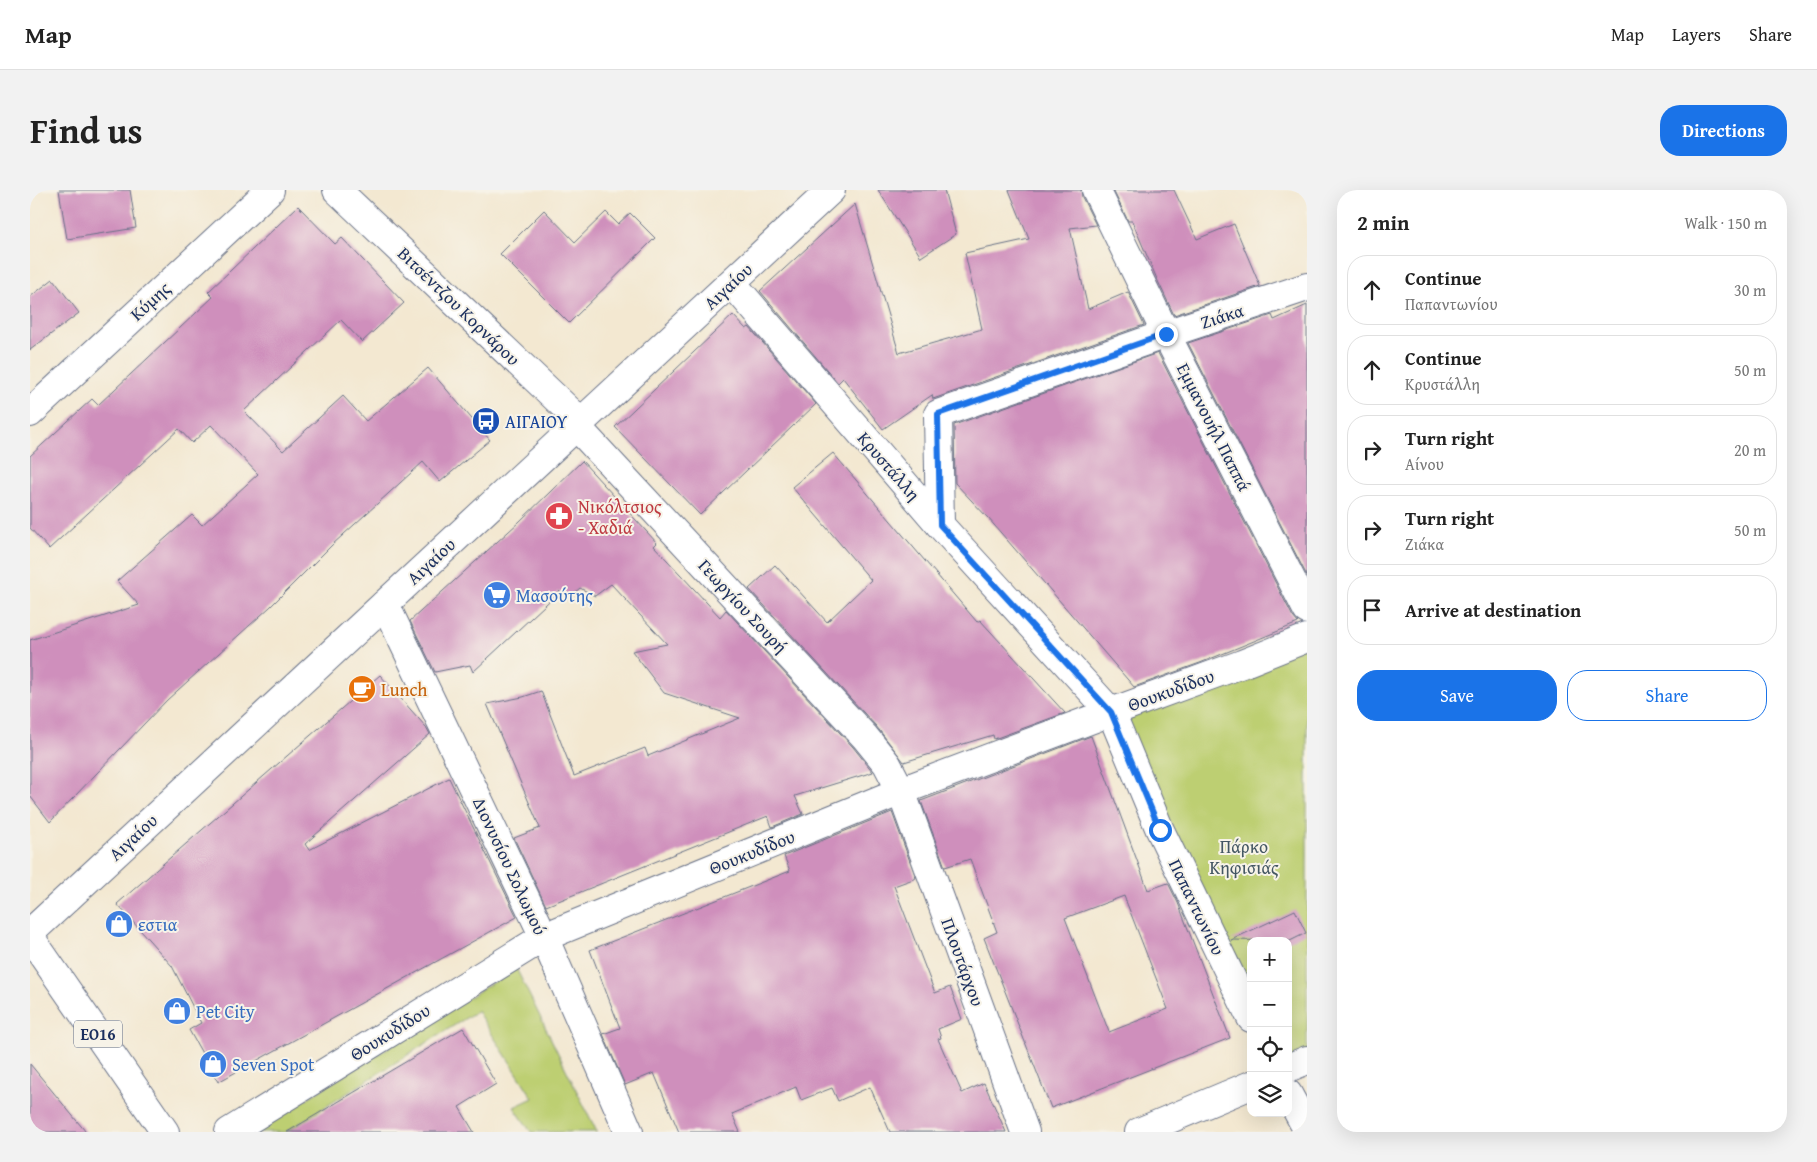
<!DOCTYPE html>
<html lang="en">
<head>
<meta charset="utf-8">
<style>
  :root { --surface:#fff; --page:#f2f2f2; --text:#222; --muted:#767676; --line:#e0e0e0; --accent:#1a73e8 }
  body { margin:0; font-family:"Gentium Book Plus",serif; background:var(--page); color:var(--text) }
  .controls { position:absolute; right:15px; bottom:15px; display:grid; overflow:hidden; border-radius:10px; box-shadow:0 5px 20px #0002 }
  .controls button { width:45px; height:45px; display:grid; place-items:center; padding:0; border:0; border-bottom:1px solid var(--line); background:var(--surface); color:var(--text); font:25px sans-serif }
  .stop { position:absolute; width:15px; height:15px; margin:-11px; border:4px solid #1a73e8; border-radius:50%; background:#fff }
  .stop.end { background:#1a73e8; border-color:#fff; box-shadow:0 1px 5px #0008 }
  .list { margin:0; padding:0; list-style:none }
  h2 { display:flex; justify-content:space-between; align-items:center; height:65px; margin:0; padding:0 20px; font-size:21px }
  h2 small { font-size:16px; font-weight:400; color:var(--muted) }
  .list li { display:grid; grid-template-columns:32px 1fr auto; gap:15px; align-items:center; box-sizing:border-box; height:70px; margin:0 10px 10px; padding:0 10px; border:1px solid var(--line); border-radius:20px }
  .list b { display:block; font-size:19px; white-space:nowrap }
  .list p { margin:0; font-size:16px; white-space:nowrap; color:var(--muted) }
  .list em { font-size:16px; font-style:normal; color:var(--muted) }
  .actions { display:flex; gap:10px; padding:15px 20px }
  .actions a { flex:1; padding:11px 0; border:1px solid var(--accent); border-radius:20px; text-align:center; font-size:18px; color:var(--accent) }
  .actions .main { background:var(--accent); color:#fff }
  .icon { flex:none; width:28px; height:28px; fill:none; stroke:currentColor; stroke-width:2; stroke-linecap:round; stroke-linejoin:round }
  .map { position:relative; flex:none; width:1277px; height:942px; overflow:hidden; border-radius:20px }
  header { display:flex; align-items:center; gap:30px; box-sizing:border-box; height:70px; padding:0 25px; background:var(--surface); border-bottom:1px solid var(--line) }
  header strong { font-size:24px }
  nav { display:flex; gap:28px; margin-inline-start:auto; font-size:18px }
  .intro { display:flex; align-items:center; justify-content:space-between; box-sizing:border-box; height:120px; padding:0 30px }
  h1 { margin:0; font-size:35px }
  .button { padding:12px 22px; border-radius:20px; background:var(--accent); color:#fff; font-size:18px; font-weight:700 }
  main { display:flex; gap:30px; padding:0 30px }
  aside { flex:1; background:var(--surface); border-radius:20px; box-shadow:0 5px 20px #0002 }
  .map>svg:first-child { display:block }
  .green { fill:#bdcf72; stroke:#6c7f68 }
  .building { fill:#cf8fbc; fill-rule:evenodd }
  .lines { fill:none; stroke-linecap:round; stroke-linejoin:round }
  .minor-casing { stroke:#677086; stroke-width:30 }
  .major-casing { stroke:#677086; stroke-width:30 }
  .minor { stroke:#fff; stroke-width:28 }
  .major { stroke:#fff; stroke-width:28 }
  .route { stroke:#1a73e8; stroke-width:6 }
  .labels { text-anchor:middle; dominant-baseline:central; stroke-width:4; stroke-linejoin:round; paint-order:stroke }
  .shield { fill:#f7f3e8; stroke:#5d6a87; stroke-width:1 }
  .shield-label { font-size:16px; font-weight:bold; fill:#1b2f5e }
  .street-label { font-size:18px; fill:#1b2f5e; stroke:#f7f3e8 }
  .transit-label { font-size:18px; fill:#164399; stroke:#f7f3e8; text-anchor:start }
  .health-label { font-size:18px; fill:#be3a42; stroke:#f7f3e8; text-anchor:start }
  .shop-label { font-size:18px; fill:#366cbe; stroke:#f7f3e8; text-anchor:start }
  .food-label { font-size:18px; fill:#c56008; stroke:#f7f3e8; text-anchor:start }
  .park-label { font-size:18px; fill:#445763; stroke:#f7f3e8 }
</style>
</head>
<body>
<header>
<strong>Map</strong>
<nav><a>Map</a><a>Layers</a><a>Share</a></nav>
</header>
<div class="intro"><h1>Find us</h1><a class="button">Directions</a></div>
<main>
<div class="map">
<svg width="1277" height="942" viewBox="0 0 1277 942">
  <rect width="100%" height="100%" fill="#f7f3e8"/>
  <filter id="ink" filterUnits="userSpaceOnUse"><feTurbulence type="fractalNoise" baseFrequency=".02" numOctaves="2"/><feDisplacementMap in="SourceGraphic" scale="10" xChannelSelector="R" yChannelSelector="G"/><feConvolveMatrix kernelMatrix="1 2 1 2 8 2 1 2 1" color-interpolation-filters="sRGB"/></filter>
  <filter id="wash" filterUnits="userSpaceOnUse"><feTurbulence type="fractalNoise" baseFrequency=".0096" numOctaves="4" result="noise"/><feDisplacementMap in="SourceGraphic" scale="20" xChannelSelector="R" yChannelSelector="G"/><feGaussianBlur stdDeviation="1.12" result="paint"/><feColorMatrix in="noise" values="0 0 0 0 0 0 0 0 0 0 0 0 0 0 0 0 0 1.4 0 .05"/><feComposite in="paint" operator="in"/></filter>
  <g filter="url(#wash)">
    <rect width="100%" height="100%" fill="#f3e8d1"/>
    <!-- green -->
    <g class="green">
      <polygon points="1277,448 1277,870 1258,878 1258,751 1221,751 1221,828 1081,522"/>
      <polygon points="486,778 567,942 501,942 484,917 503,908 447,821 256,942 223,942"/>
    </g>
    <g id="blocks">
      <!-- building -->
      <g class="building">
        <polygon points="29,0 100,0 106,38 37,49"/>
        <polygon points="848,0 914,0 926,44 891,67"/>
        <polygon points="979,0 1051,0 1052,7 1066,35 1040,38 1058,119 1098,102 1114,135 903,209 902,205 853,239 813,188 808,193 730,101 825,14 869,163 952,139 935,63 999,49"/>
        <polygon points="1083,0 1144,0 1167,49 1204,34 1230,96 1144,125 1127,89 1102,31 1098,31"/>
        <polygon points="268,16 305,54 312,48 374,113 332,152 311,130 214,221 253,261 313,206 336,231 398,178 460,250 410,292 393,272 302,355 240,417 137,510 20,632 0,606 0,450 109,415 87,391 162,325 172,335 228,284 181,235 162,253 149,239 19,359 0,338 0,266 62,209 68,215 183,107 178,102"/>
        <polygon points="514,20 545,52 576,22 588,34 600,23 625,48 539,133 470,64"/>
        <polygon points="23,89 49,123 0,160 0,107"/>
        <polygon points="1277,115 1277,386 1158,153 1242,125 1244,130"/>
        <polygon points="703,125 716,139 719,137 786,214 670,325 585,237"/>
        <polygon points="1128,163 1263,427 1268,433 1170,473 1104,497 958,328 925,293 924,235"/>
        <polygon points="803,263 947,432 950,430 1035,523 964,549 963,545 874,572 846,536 719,399 745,375 797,432 841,390 762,297"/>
        <polygon points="552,271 627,353 624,356 690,427 696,420 823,557 843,582 765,606 773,624 742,637 738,626 516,716 484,648 510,638 457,514 493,507 511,501 544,586 615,558 618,566 710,528 634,503 602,461 637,454 581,394 565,406 550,398 537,409 530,401 443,482 440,475 405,482 380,431 489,332"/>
        <polygon points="350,485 396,537 400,544 275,654 279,660 419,588 487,727 188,892 159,840 171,833 142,776 87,714"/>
        <path d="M1061 546 1118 700 1138 693 1148 713 1200 848 1021 918 954 748 967 742 940 669 915 677 891 611ZM1094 706 1138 819 1079 842 1035 728Z"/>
        <polygon points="862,622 886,688 864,696 905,803 920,797 932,829 908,839 911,848 908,849 932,903 954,893 976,942 860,942 840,897 808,911 802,898 771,910 766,897 702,924 710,942 649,942 624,883 595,895 573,844 590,838 560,760 760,681 754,666"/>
        <polygon points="1265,720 1276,743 1260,751 1201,750"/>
        <polygon points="433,838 466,894 429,917 444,942 257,942"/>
        <polygon points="0,874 56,942 0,942"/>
      </g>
    </g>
  </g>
  <g filter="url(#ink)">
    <use href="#blocks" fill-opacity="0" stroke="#677086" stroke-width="1"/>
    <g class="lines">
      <defs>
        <g id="minor">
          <polyline points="307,0 551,232"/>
          <polyline points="1066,0 1136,144 1277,420"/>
          <polyline points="702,93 910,335 1081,522 1130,640 1221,828"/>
          <polyline points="0,223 240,0"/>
          <polyline points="546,236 835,547 857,574 871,601 995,942"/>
          <polyline points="910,335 908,224 1136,144 1277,97"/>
          <polyline points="355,414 514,747 599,942"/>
          <polyline points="1258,878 1277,870"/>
          <polyline points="1258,904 1277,939"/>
          <polyline points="199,942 514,747 871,601 1081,522 1212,474 1277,448"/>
          <polyline points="1109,942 1221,895"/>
        </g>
        <g id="major">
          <polyline points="0,743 801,0"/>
          <polyline points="0,747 135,942"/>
        </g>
      </defs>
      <!-- minor casing -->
      <use href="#minor" class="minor-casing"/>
      <!-- major casing -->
      <use href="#major" class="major-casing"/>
      <!-- minor -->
      <use href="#minor" class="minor"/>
      <!-- major -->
      <use href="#major" class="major"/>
    </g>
  </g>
  <g class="lines" filter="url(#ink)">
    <!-- route -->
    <polyline class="route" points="1130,640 1081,522 910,335 908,224 1136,144"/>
  </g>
  <!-- icons -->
  <defs>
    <symbol id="bus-disc" viewBox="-11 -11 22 22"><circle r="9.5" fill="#1a4fb4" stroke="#f7f3e8"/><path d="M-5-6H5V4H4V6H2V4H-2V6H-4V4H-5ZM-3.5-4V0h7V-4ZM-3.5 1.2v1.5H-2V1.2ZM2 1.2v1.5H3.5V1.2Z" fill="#fff"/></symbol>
    <symbol id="pharmacy-disc" viewBox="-11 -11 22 22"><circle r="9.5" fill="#e0444e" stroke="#f7f3e8"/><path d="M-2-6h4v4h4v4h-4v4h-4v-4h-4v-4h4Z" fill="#fff"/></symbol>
    <symbol id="supermarket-disc" viewBox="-11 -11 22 22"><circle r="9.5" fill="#3f7fe0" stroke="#f7f3e8"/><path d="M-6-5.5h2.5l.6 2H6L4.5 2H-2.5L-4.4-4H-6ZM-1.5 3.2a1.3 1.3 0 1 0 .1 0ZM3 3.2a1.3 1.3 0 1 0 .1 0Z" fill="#fff"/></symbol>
    <symbol id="cafe-disc" viewBox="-11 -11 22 22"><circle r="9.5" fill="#e8710a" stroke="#f7f3e8"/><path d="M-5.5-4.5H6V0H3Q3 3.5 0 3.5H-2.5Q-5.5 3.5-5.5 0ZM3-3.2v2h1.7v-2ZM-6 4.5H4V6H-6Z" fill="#fff"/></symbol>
    <symbol id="shop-disc" viewBox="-11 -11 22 22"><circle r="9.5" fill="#3f7fe0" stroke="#f7f3e8"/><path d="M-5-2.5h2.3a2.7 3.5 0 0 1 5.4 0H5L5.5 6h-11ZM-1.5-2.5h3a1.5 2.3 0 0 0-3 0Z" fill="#fff"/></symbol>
  </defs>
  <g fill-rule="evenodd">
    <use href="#bus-disc" x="440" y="215" width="32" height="32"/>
    <use href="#pharmacy-disc" x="513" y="310" width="32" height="32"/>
    <use href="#supermarket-disc" x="451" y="389" width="32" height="32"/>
    <use href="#cafe-disc" x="316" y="483" width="32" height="32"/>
    <use href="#shop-disc" x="73" y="718" width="32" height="32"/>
    <use href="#shop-disc" x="131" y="805" width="32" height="32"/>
    <use href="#shop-disc" x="167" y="858" width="32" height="32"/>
  </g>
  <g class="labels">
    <!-- shield labels -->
    <rect class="shield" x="44" y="830.5" width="48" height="27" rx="4"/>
    <g class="shield-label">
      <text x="68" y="844">ΕΟ16</text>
    </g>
    <!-- street labels -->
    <g class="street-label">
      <text transform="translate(698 96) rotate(-43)">Αιγαίου</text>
      <text transform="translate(120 111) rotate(-43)">Κύμης</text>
      <text transform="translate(429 116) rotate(44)">Βιτσέντζου Κορνάρου</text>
      <text transform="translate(1192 126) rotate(-18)">Ζιάκα</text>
      <text transform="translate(1184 237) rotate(63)">Εμμανουήλ Παππά</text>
      <text transform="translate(859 276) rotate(49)">Κρυστάλλη</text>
      <text transform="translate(401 371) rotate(-43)">Αιγαίου</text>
      <text transform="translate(713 416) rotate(47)">Γεωργίου Σουρή</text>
      <text transform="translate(1141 500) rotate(-20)">Θουκυδίδου</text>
      <text transform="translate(103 647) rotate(-43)">Αιγαίου</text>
      <text transform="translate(722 662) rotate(-22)">Θουκυδίδου</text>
      <text transform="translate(480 676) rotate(65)">Διονυσίου Σολωμού</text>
      <text transform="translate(1167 717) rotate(64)">Παπαντωνίου</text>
      <text transform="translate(933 772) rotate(70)">Πλουτάρχου</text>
      <text transform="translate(360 842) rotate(-32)">Θουκυδίδου</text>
    </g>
    <!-- transit labels -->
    <g class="transit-label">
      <text x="475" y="231">ΑΙΓΑΙΟΥ</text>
    </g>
    <!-- health labels -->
    <g class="health-label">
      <text x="548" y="316">Νικόλτσιος<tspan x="548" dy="21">- Χαδιά</tspan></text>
    </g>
    <!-- shop labels -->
    <g class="shop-label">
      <text x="486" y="405">Μασούτης</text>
      <text x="108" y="734">εστια</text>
      <text x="166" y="821">Pet City</text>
      <text x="202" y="874">Seven Spot</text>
    </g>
    <!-- food labels -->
    <g class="food-label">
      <text x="351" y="499">Lunch</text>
    </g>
    <!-- park labels -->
    <g class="park-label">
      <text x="1214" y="656">Πάρκο<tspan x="1214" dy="21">Κηφισιάς</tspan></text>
    </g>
  </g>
</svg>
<div class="controls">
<button>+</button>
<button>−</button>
<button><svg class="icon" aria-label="locate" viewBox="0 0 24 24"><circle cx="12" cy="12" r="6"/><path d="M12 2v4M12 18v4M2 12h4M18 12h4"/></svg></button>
<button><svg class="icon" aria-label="layers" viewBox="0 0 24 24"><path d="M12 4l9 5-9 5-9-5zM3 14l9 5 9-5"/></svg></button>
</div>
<div class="stop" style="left:1130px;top:640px"></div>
<div class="stop end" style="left:1136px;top:144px"></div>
</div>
<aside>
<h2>2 min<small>Walk · 150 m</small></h2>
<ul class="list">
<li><svg class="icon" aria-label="ahead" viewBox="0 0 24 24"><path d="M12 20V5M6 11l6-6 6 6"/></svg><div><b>Continue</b><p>Παπαντωνίου</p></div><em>30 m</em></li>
<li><svg class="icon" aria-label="ahead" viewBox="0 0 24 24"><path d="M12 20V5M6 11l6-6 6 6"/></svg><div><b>Continue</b><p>Κρυστάλλη</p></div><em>50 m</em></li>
<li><svg class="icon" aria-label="right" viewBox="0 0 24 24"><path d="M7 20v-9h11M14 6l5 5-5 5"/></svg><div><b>Turn right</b><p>Αίνου</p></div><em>20 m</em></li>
<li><svg class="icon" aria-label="right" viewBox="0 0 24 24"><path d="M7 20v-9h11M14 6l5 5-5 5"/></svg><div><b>Turn right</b><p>Ζιάκα</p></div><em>50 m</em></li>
<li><svg class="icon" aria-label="arrive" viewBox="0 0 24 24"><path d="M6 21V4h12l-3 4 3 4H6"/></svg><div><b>Arrive at destination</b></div></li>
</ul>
<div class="actions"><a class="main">Save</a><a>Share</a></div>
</aside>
</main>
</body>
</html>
